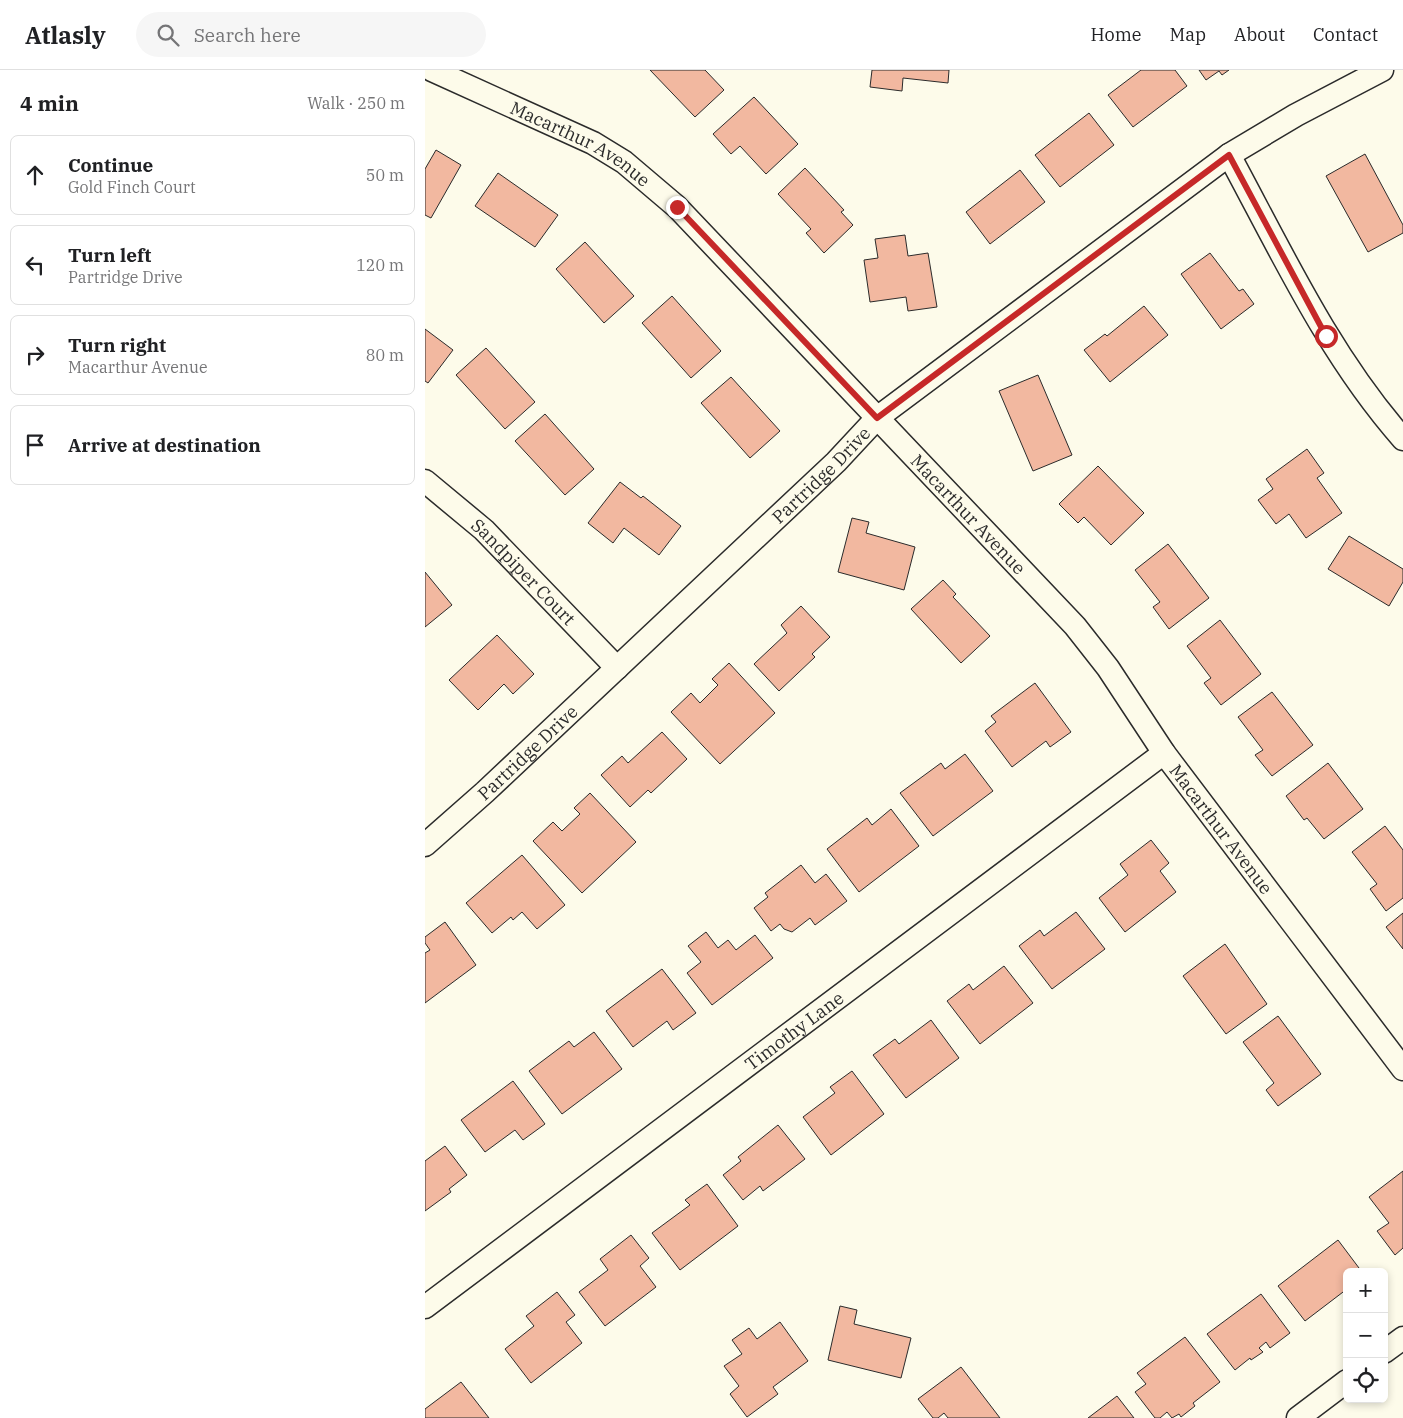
<!DOCTYPE html>
<html lang="en">
<head>
<meta charset="utf-8">
<style>
  :root { --surface:#fff; --page:#f6f6f6; --text:#202124; --muted:#757577; --line:#e0e0e0 }
  body { margin:0; font-family:"IBM Plex Serif",serif; background:var(--page); color:var(--text) }
  .controls { position:absolute; right:15px; bottom:15px; display:grid; overflow:hidden; border-radius:8px; box-shadow:0 2px 8px #0003 }
  .controls button { width:45px; height:45px; display:grid; place-items:center; padding:0; border:0; border-bottom:1px solid var(--line); background:var(--surface); color:var(--text); font:25px sans-serif }
  .stop { position:absolute; width:15px; height:15px; margin:-11px; border:4px solid #c62828; border-radius:50%; background:#fff }
  .stop.end { background:#c62828; border-color:#fff; box-shadow:0 1px 5px #0008 }
  .list { margin:0; padding:0; list-style:none }
  h2 { display:flex; justify-content:space-between; align-items:center; height:65px; margin:0; padding:0 20px; font-size:21px }
  h2 small { font-size:16px; font-weight:400; color:var(--muted) }
  .list li { display:grid; grid-template-columns:32px 1fr auto; gap:15px; align-items:center; box-sizing:border-box; height:80px; margin:0 10px 10px; padding:0 10px; border:1px solid var(--line); border-radius:8px }
  .list b { display:block; font-size:19px; white-space:nowrap }
  .list p { margin:0; font-size:16px; white-space:nowrap; color:var(--muted) }
  .list em { font-size:16px; font-style:normal; color:var(--muted) }
  .icon { flex:none; width:28px; height:28px; fill:none; stroke:currentColor; stroke-width:2; stroke-linecap:round; stroke-linejoin:round }
  .map { position:relative; flex:none; width:978px; height:1348px; overflow:hidden }
  header { display:flex; align-items:center; gap:30px; box-sizing:border-box; height:70px; padding:0 25px; background:var(--surface); border-bottom:1px solid var(--line) }
  header strong { font-size:24px }
  nav { display:flex; gap:28px; margin-inline-start:auto; font-size:18px }
  .search { width:350px; height:45px; background:var(--page); display:flex; align-items:center; gap:12px; box-sizing:border-box; padding:0 18px; border-radius:28px; color:var(--muted); font-size:19px }
  main { display:flex }
  aside { flex:1; background:var(--surface) }
  .map>svg:first-child { display:block }
  .building { fill:#f2b8a0; stroke:#2b2b2b }
  .lines { fill:none; stroke-linecap:round; stroke-linejoin:round }
  .street-casing { stroke:#2b2b2b; stroke-width:25 }
  .street { stroke:#fdfbea; stroke-width:22 }
  .route { stroke:#c62828; stroke-width:6 }
  .labels { text-anchor:middle; dominant-baseline:central; stroke-width:4; stroke-linejoin:round; paint-order:stroke }
  .street-label { font-size:18px; fill:#2b2b2b; stroke:#fdfbea }
</style>
</head>
<body>
<header>
<strong>Atlasly</strong>
<div class="search"><svg class="icon" aria-label="search" viewBox="0 0 24 24"><circle cx="10" cy="10" r="6"/><path d="M15 15l6 6"/></svg>Search here</div>
<nav><a>Home</a><a>Map</a><a>About</a><a>Contact</a></nav>
</header>
<main>
<aside>
<h2>4 min<small>Walk · 250 m</small></h2>
<ul class="list">
<li><svg class="icon" aria-label="ahead" viewBox="0 0 24 24"><path d="M12 20V5M6 11l6-6 6 6"/></svg><div><b>Continue</b><p>Gold Finch Court</p></div><em>50 m</em></li>
<li><svg class="icon" aria-label="left" viewBox="0 0 24 24"><path d="M17 20v-9H6M10 6l-5 5 5 5"/></svg><div><b>Turn left</b><p>Partridge Drive</p></div><em>120 m</em></li>
<li><svg class="icon" aria-label="right" viewBox="0 0 24 24"><path d="M7 20v-9h11M14 6l5 5-5 5"/></svg><div><b>Turn right</b><p>Macarthur Avenue</p></div><em>80 m</em></li>
<li><svg class="icon" aria-label="arrive" viewBox="0 0 24 24"><path d="M6 21V4h12l-3 4 3 4H6"/></svg><div><b>Arrive at destination</b></div></li>
</ul>
</aside>
<div class="map">
<svg width="978" height="1348" viewBox="0 0 978 1348">
  <rect width="100%" height="100%" fill="#fdfbea"/>
  <!-- building -->
  <g class="building">
    <polygon points="225,0 280,0 299,20 270,47"/>
    <polygon points="447,0 524,0 523,13 478,8 477,21 445,17"/>
    <polygon points="716,0 750,0 762,16 708,57 683,25"/>
    <polygon points="774,0 804,0 797,5 794,1 781,10"/>
    <polygon points="329,27 373,74 341,104 315,76 306,84 288,64"/>
    <polygon points="664,43 689,75 635,117 610,85"/>
    <polygon points="11,80 36,95 6,148 0,145 0,99"/>
    <polygon points="940,84 978,155 978,163 943,182 901,106"/>
    <polygon points="380,98 419,140 416,142 428,155 399,183 381,163 386,159 353,124"/>
    <polygon points="595,100 620,132 565,174 541,142"/>
    <polygon points="73,103 133,145 110,177 50,136"/>
    <polygon points="480,165 483,186 503,183 512,237 483,241 481,227 445,232 439,190 453,188 450,169"/>
    <polygon points="160,172 209,226 179,253 131,199"/>
    <polygon points="785,183 814,221 818,219 829,234 796,259 756,204"/>
    <polygon points="247,226 296,281 266,308 217,253"/>
    <polygon points="719,236 743,265 685,312 659,280 680,264 682,266"/>
    <polygon points="0,259 28,280 3,313 0,311"/>
    <polygon points="61,278 110,332 80,359 31,305"/>
    <polygon points="613,305 647,385 608,401 574,321"/>
    <polygon points="306,307 355,361 325,388 276,333"/>
    <polygon points="120,344 169,399 140,425 90,371"/>
    <polygon points="882,379 899,403 892,408 917,443 881,468 864,444 851,454 833,430 848,419 841,409"/>
    <polygon points="673,396 719,443 686,475 659,447 653,453 634,434"/>
    <polygon points="195,412 216,428 218,426 256,456 234,485 199,458 188,473 163,453"/>
    <polygon points="427,448 444,452 441,463 490,477 479,520 413,502"/>
    <polygon points="924,466 978,499 978,512 964,536 903,499"/>
    <polygon points="743,474 784,528 744,559 728,537 735,532 710,500"/>
    <polygon points="0,502 27,535 0,557"/>
    <polygon points="518,510 531,524 528,527 565,566 536,593 486,539"/>
    <polygon points="376,536 405,567 387,584 390,587 354,621 329,594 362,563 356,555"/>
    <polygon points="795,550 836,604 796,635 779,613 786,608 762,576"/>
    <polygon points="72,565 109,604 88,624 79,614 53,640 24,610"/>
    <polygon points="304,593 350,643 295,694 246,642 266,623 275,633 293,615 287,609"/>
    <polygon points="610,613 646,662 625,677 621,671 587,697 560,661 571,652 566,646"/>
    <polygon points="847,622 888,675 847,706 830,685 838,680 813,647"/>
    <polygon points="237,662 262,689 226,723 223,720 205,737 176,705 197,686 203,693"/>
    <polygon points="540,684 568,721 508,766 475,723 516,693 520,699"/>
    <polygon points="903,693 938,739 899,769 882,748 879,750 861,726"/>
    <polygon points="165,723 211,772 157,823 108,771 128,752 137,761 155,744 149,738"/>
    <polygon points="466,739 494,776 434,822 402,779 442,748 447,755"/>
    <polygon points="960,756 978,780 978,828 961,841 945,819 952,814 927,782"/>
    <polygon points="726,770 744,793 735,801 751,822 700,862 674,828 703,805 695,794"/>
    <polygon points="97,785 140,835 112,859 97,842 88,850 86,847 67,863 41,833"/>
    <polygon points="376,795 390,813 401,804 422,831 390,855 385,848 367,862 359,859 355,854 346,861 329,838 343,827 340,823"/>
    <polygon points="651,842 680,879 627,919 594,876 615,860 619,866"/>
    <polygon points="978,843 978,879 961,857"/>
    <polygon points="20,852 51,895 0,933 0,883 5,880 0,873 0,867"/>
    <polygon points="281,862 293,878 303,870 311,880 330,865 348,888 287,935 262,903 276,892 263,876"/>
    <polygon points="800,874 842,934 801,964 758,906"/>
    <polygon points="579,896 608,933 555,974 522,931 544,914 548,920"/>
    <polygon points="237,899 271,943 248,960 242,951 208,977 181,941"/>
    <polygon points="853,946 896,1004 853,1036 841,1020 849,1013 818,972"/>
    <polygon points="506,950 534,988 481,1028 448,985 470,969 474,974"/>
    <polygon points="169,962 197,999 137,1044 104,1001 144,971 149,977"/>
    <polygon points="427,1001 459,1044 406,1085 378,1047 410,1023 405,1017"/>
    <polygon points="88,1011 120,1054 98,1070 90,1060 60,1082 36,1050"/>
    <polygon points="353,1055 380,1089 338,1121 335,1116 318,1130 298,1105 316,1091 313,1087"/>
    <polygon points="20,1076 42,1105 24,1119 26,1122 0,1141 0,1091"/>
    <polygon points="978,1101 978,1178 970,1185 952,1161 964,1153 944,1127"/>
    <polygon points="282,1114 313,1156 255,1200 227,1163 265,1135 260,1130"/>
    <polygon points="206,1165 224,1188 215,1196 231,1217 180,1256 154,1222 183,1200 175,1189"/>
    <polygon points="913,1170 937,1202 922,1202 922,1219 880,1251 853,1216"/>
    <polygon points="132,1222 150,1245 141,1252 157,1273 106,1313 80,1279 109,1256 101,1246"/>
    <polygon points="836,1224 865,1263 845,1278 841,1272 834,1278 838,1282 826,1290 825,1288 810,1300 782,1264"/>
    <polygon points="415,1236 432,1240 429,1254 486,1268 476,1308 403,1290"/>
    <polygon points="355,1252 383,1291 348,1317 353,1324 322,1347 305,1324 314,1316 299,1296 317,1284 307,1270 324,1258 332,1269"/>
    <polygon points="760,1267 795,1312 768,1333 770,1336 756,1347 754,1344 747,1348 742,1342 735,1348 730,1348 710,1322 721,1314 712,1303"/>
    <polygon points="536,1297 575,1348 523,1348 519,1343 513,1348 508,1348 493,1329"/>
    <polygon points="36,1312 64,1348 0,1348 0,1339"/>
    <polygon points="692,1326 709,1348 663,1348"/>
  </g>
  <g class="lines">
    <defs>
      <g id="street">
        <path id="s1" d="M7 0 168 73 199 92 252 137 650 556 683 598 739 683 978 999"/>
        <path d="M804 85C857 183 904 285 978 369"/>
        <path id="s2" d="M0 411 59 460 192 598"/>
        <path id="s3" d="M0 775 60 722 411 392 452 348 804 85 871 45 957 0"/>
        <path id="s4" d="M0 1237 739 683"/>
        <polyline points="959,1282 978,1268"/>
        <polyline points="873,1348 922,1311"/>
      </g>
    </defs>
    <!-- street casing -->
    <use href="#street" class="street-casing"/>
    <!-- street -->
    <use href="#street" class="street"/>
  </g>
  <g class="lines">
    <!-- route -->
    <polyline class="route" points="252,137 452,348 804,85 901,266"/>
  </g>
  <g class="labels">
    <!-- street labels -->
    <g class="street-label">
      <text stroke="none"><textPath href="#s1" startOffset="166">Macarthur Avenue</textPath></text>
      <text stroke="none"><textPath href="#s3" startOffset="542">Partridge Drive</textPath></text>
      <text stroke="none"><textPath href="#s1" startOffset="706">Macarthur Avenue</textPath></text>
      <text stroke="none"><textPath href="#s2" startOffset="134">Sandpiper Court</textPath></text>
      <text stroke="none"><textPath href="#s3" startOffset="138">Partridge Drive</textPath></text>
      <text stroke="none"><textPath href="#s1" startOffset="1111">Macarthur Avenue</textPath></text>
      <text stroke="none"><textPath href="#s4" startOffset="461">Timothy Lane</textPath></text>
    </g>
  </g>
</svg>
<div class="controls">
<button>+</button>
<button>−</button>
<button><svg class="icon" aria-label="locate" viewBox="0 0 24 24"><circle cx="12" cy="12" r="6"/><path d="M12 2v4M12 18v4M2 12h4M18 12h4"/></svg></button>
</div>
<div class="stop" style="left:901px;top:266px"></div>
<div class="stop end" style="left:252px;top:137px"></div>
</div>
</main>
</body>
</html>
